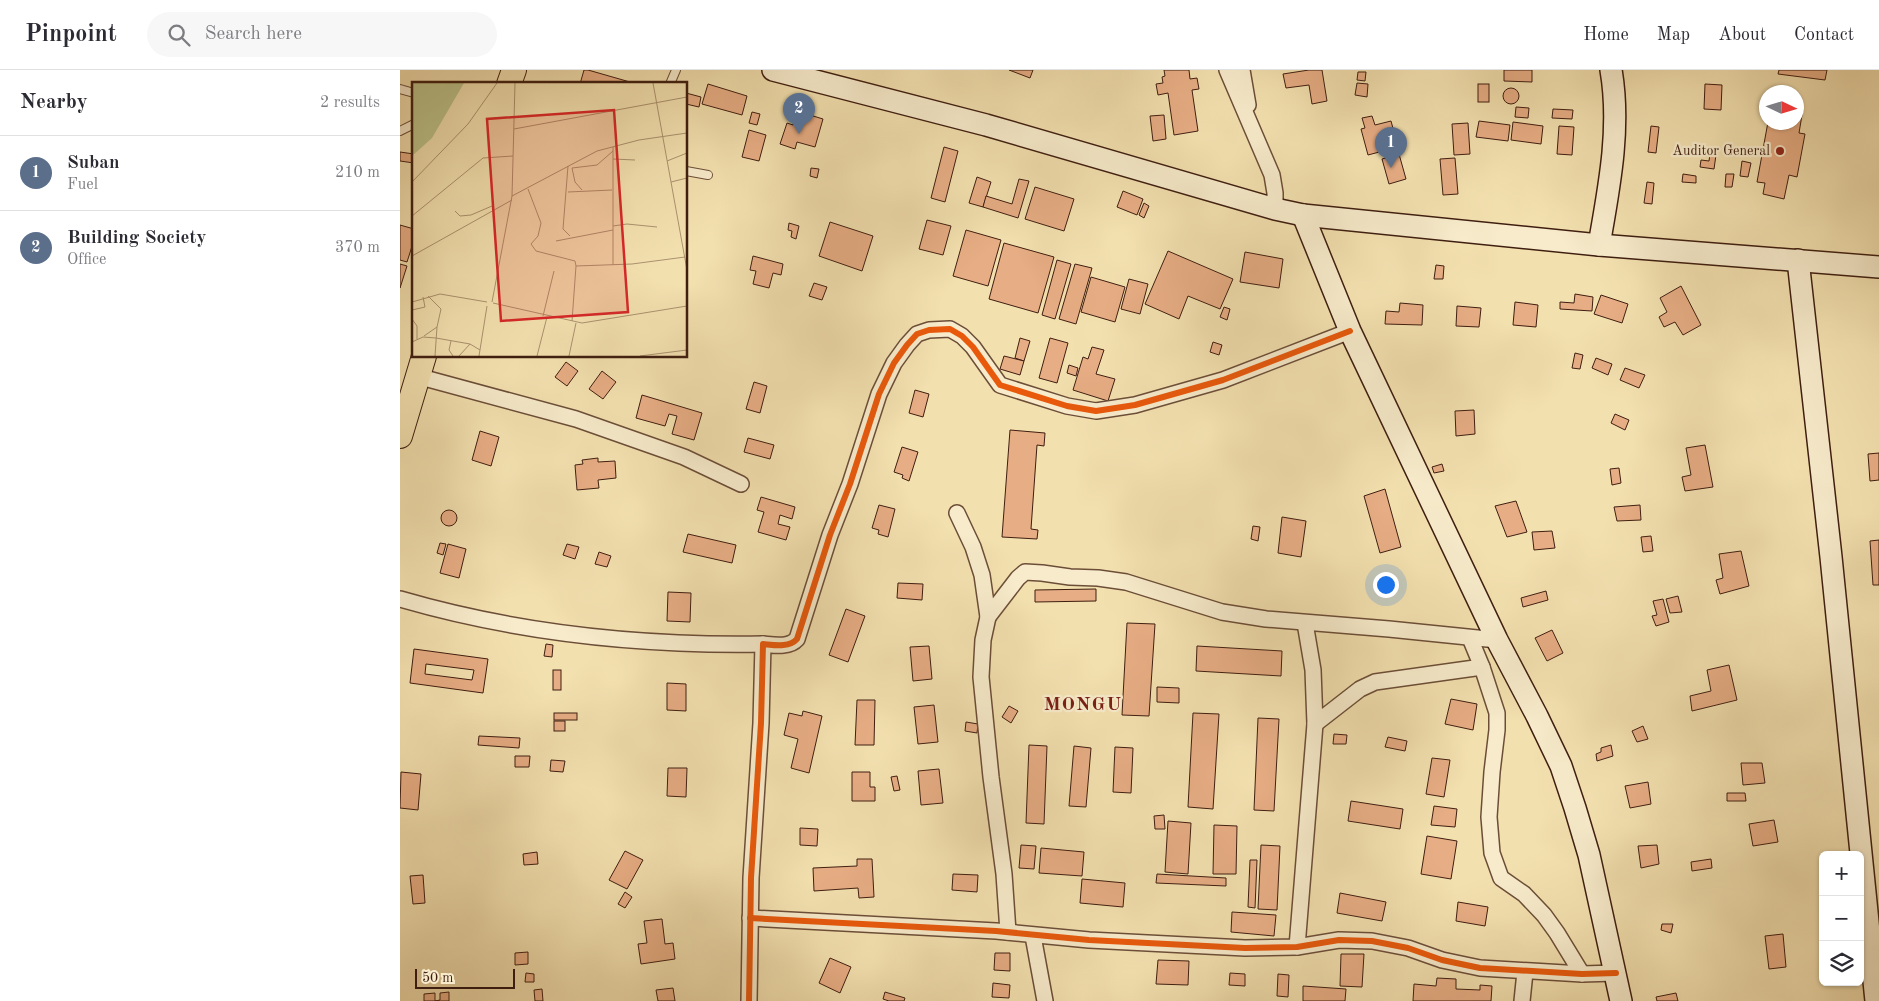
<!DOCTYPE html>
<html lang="en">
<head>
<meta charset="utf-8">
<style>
  :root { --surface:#fff; --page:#f7f7f7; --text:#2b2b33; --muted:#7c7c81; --line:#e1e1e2; --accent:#ea580c }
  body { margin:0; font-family:"Old Standard TT",serif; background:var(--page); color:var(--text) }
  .controls { position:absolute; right:15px; bottom:15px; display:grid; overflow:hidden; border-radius:8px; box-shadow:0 1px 4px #0004 }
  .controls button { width:45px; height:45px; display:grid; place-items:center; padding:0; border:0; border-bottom:1px solid var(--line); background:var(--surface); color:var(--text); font:25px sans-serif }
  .compass { position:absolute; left:1359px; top:15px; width:45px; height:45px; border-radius:50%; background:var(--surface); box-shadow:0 1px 4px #0004; rotate:94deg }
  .scale { position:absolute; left:15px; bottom:12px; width:100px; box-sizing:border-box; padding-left:5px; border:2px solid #3f1e10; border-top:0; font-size:14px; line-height:18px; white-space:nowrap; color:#3f1e10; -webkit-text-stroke:4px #f7ebcb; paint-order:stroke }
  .you { position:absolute; left:985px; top:514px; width:18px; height:18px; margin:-12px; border:4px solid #fff; border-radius:50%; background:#1a73e8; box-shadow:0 0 0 8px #1a73e833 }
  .badge { display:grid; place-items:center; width:32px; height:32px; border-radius:50%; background:var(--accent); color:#fff; font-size:16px; font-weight:700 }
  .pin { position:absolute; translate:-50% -41px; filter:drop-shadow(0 1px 2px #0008) }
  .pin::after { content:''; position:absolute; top:26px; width:18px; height:15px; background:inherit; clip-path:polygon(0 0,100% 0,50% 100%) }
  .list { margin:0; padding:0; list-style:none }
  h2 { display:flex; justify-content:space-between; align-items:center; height:65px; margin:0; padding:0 20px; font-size:21px }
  h2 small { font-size:16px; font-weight:400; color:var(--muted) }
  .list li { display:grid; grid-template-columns:32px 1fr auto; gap:15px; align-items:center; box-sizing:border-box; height:75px; padding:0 20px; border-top:1px solid var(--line) }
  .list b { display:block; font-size:19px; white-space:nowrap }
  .list p { margin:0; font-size:16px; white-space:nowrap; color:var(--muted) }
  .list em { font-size:16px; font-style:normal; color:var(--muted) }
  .icon { flex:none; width:28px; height:28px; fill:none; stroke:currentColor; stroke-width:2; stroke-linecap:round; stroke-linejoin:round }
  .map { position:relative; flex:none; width:1479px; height:931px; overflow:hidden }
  header { display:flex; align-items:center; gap:30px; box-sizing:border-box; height:70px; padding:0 25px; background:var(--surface); border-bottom:1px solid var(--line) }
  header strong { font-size:24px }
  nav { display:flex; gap:28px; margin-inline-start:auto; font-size:18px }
  .search { width:350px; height:45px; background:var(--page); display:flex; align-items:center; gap:12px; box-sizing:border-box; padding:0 18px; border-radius:28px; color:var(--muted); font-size:19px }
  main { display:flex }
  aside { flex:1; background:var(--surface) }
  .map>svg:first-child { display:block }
  .building { fill:#e7ad84; stroke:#3f1e10; fill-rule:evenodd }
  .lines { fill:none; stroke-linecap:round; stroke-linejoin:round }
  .lane-casing { stroke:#6c4e38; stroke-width:10 }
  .street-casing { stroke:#6c4e38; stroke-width:18 }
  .secondary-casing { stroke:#3f1e10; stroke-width:24 }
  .primary-casing { stroke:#3f1e10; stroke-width:26 }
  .lane { stroke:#f7ebcb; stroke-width:8 }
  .street { stroke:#f7ebcb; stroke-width:15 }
  .secondary { stroke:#f7ebcb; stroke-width:21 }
  .primary { stroke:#f3e0af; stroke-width:24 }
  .cycleway-casing { stroke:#f7ebcb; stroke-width:9 }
  .cycleway { stroke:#e8590c; stroke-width:6 }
  .poi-dot { fill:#8f2418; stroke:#f7ebcb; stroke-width:2 }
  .labels { text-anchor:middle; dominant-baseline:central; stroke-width:4.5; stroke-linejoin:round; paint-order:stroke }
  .poi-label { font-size:14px; fill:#3f1e10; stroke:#f7ebcb; text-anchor:end }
  .district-label { font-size:19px; font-weight:bold; letter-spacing:1px; fill:#7a1f14; stroke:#f7ebcb }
  .inset-road { fill:none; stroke:#ab926f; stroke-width:1 }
  .view { fill:#d62828; fill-opacity:0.15; stroke:#d62828; stroke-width:2.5 }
  .inset-edge { fill:none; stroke:#3f1e10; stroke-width:2.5 }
</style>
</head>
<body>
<header>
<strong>Pinpoint</strong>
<div class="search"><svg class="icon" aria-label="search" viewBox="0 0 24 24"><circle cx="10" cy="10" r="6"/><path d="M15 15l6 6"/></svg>Search here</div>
<nav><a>Home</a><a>Map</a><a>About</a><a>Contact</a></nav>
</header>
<main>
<aside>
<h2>Nearby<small>2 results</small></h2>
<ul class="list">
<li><span class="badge" style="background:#5c6f8a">1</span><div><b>Suban</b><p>Fuel</p></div><em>210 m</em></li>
<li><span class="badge" style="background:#5c6f8a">2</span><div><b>Building Society</b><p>Office</p></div><em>370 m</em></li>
</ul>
</aside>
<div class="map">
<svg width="1479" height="931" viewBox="0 0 1479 931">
  <rect width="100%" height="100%" fill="#f3e0af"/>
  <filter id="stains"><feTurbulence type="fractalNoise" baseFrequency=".004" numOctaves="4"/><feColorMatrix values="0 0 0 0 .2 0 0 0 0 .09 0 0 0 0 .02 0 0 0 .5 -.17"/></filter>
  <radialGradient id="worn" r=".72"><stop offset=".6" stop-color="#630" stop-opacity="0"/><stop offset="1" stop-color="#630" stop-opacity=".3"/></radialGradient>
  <!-- building -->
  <g class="building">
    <polygon points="184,0 188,0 237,14 180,14"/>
    <polygon points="609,0 633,0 630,8"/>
    <polygon points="764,0 789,0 790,9 797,8 799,19 792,20 798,61 774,65 768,23 758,25 756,14 763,13 762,7 765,6"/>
    <polygon points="909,0 922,0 927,31 912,34 909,15 886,18 883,4"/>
    <polygon points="1104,0 1132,0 1132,12 1104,11"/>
    <polygon points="1379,0 1427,0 1425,10 1378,4"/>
    <polygon points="958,2 966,2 965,11 957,10"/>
    <polygon points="957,13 968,14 967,27 955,25"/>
    <polygon points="308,14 347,26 342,45 302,34"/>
    <rect x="1078" y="14" width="11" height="18"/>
    <polygon points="1305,14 1322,15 1321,40 1304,39"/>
    <circle cx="1111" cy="26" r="8"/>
    <polygon points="286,23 301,27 299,37 286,34"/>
    <polygon points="1116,37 1129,38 1128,48 1115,47"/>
    <polygon points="1396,38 1403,39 1399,63 1405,64 1397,107 1389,105 1384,129 1363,124 1365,113 1357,112 1368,52 1396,52"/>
    <polygon points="1153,39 1173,40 1172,49 1152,48"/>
    <polygon points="397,41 423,49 415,77 397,72 395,79 380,74 387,53 393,55"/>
    <polygon points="352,42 360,44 357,55 349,53"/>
    <polygon points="764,45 766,69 753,71 750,46"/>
    <polygon points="972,46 975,55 991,51 998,77 968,85 961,59 965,58 962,48"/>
    <polygon points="1079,51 1110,55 1108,71 1076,67"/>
    <polygon points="1113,52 1143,56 1141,74 1111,70"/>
    <polygon points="1068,53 1070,84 1054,85 1052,54"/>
    <polygon points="1159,56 1174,57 1172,85 1157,84"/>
    <polygon points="1251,56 1259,57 1256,83 1248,82"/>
    <polygon points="349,60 366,65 359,91 342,87"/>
    <polygon points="544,77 558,81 545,132 531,128"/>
    <polygon points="0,82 14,84 14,93 0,91"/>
    <polygon points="999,84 1006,109 989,114 982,89"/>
    <polygon points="1310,84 1316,85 1314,99 1300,97 1301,90 1309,91"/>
    <polygon points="1055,88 1058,124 1043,125 1040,89"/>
    <polygon points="1342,91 1351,93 1348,107 1340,106"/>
    <polygon points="411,98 419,99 417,108 410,106"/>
    <polygon points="1283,104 1296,106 1296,113 1282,112"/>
    <polygon points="1326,104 1334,104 1332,117 1325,117"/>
    <polygon points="577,107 591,112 583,137 569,133"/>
    <polygon points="619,109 629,111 618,148 583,137 586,126 612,134"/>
    <polygon points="1247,112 1254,113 1252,134 1244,133"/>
    <polygon points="635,117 674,129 664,161 625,149"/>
    <polygon points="723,121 743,129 737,145 717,137"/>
    <polygon points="744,133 749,136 744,148 739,145"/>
    <polygon points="527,150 551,156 543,185 519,179"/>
    <polygon points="430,152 473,166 462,201 419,186"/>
    <polygon points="389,153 399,156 396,169 391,167 392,161 388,160"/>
    <polygon points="0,155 14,159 14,170 7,192 0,190"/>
    <polygon points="566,160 601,170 588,216 553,206"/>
    <polygon points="604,173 654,187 638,243 589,229"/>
    <polygon points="768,181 833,209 820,239 788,226 779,249 745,234"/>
    <polygon points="845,182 883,189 879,218 840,212"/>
    <polygon points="353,186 383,194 381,205 373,203 369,218 353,214 356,201 350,200"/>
    <polygon points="657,190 671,194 655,249 642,245"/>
    <polygon points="0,194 7,196 0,218"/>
    <polygon points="675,194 692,198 676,254 659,249"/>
    <polygon points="1036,195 1044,196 1043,209 1034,209"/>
    <polygon points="691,207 725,217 715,252 681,242"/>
    <polygon points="729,209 748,214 740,244 721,239"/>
    <polygon points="414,213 427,217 422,230 409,226"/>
    <polygon points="1281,216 1301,255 1283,265 1275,252 1264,257 1259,247 1267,242 1260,228"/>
    <polygon points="1175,224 1193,227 1192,241 1160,239 1160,232 1174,233"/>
    <polygon points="1201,225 1228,234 1222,253 1194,244"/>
    <polygon points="1115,232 1138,235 1136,257 1113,255"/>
    <polygon points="1000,233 1023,235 1022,255 985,254 986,241 999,242"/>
    <polygon points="1057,236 1081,238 1079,257 1056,256"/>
    <polygon points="824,237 830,239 827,250 820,247"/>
    <polygon points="620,268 630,271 624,291 615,288"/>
    <polygon points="650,268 668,273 657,313 639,308"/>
    <polygon points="813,272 822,275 819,285 810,282"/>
    <polygon points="692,277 704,280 696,304 715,309 708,331 673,320 683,287 688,289"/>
    <polygon points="1175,283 1183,285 1180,299 1172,298"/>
    <polygon points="604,286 624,291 620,305 600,299"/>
    <polygon points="1196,288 1212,294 1208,305 1192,298"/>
    <polygon points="166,292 178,301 167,316 155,307"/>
    <polygon points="669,295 678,298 676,306 667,303"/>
    <polygon points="1225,298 1245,305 1239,318 1220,310"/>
    <polygon points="202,301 216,312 203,329 189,319"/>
    <polygon points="354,312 367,316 360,343 346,339"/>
    <polygon points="515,320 529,324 523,347 509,343"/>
    <polygon points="242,325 302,343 294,370 272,364 277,346 269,344 265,356 236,348"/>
    <polygon points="1074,340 1075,364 1056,366 1055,341"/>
    <polygon points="1215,344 1229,350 1225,360 1211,353"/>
    <polygon points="610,360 645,363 644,376 637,375 631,459 638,460 637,469 602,467"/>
    <polygon points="80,361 99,367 91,396 72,390"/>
    <polygon points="348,368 374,375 370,389 344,382"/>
    <polygon points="1305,375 1313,417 1285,421 1282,407 1291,405 1286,378"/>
    <polygon points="502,377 518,382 509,411 502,408 503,405 494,402"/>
    <polygon points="1479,383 1479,410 1470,411 1468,384"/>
    <polygon points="198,388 198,392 215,391 216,408 198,410 199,418 177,420 175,395 183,394 182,390"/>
    <polygon points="1042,394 1044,401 1034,403 1032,397"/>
    <polygon points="1219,398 1221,413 1212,415 1210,399"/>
    <polygon points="985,419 1001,477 980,483 964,426"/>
    <polygon points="361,427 395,437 392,449 380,445 378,454 390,457 386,470 358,462 364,442 357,440"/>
    <polygon points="1116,431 1127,462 1107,467 1095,436"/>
    <polygon points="479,435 495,439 488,467 478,464 479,460 472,458"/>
    <polygon points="1240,435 1241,450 1217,451 1214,437"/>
    <circle cx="49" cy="448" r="8"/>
    <polygon points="882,447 906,451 901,487 878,483"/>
    <polygon points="853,456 860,457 858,471 851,469"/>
    <polygon points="1152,461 1155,478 1134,480 1132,462"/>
    <polygon points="288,464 336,475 332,493 283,482"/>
    <polygon points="1251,466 1253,481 1243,482 1241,467"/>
    <polygon points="1479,470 1479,515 1473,515 1470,471"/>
    <polygon points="40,473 46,474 43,485 37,483"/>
    <polygon points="48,474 66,479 59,508 40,503"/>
    <polygon points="167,474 179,477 175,489 163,485"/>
    <polygon points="1341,481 1349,516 1320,524 1316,510 1323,508 1319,484"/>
    <polygon points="199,482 211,486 207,497 195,494"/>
    <polygon points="498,513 523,514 522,530 497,528"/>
    <polygon points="696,519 696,531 635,532 635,520"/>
    <polygon points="1146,521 1148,530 1123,537 1121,528"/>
    <polygon points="268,522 291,523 290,552 267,551"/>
    <polygon points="1278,526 1282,542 1270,543 1266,529"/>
    <polygon points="1263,529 1269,552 1256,556 1252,546 1257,545 1253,531"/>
    <polygon points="446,539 465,546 448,592 429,585"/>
    <polygon points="727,553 755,554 749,646 722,645"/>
    <polygon points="1152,560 1163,583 1147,591 1135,568"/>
    <polygon points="146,574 153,575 152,587 144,586"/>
    <polygon points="529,576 532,609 513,611 510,577"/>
    <polygon points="797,576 882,581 881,606 796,601"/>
    <path d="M14 579 88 589 83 623 10 613ZM26 594 74 600 72 610 25 604Z"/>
    <polygon points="1329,595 1337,630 1292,641 1290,626 1311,621 1307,600"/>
    <rect x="153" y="600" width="8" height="20"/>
    <polygon points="267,613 286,614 286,641 267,640"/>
    <polygon points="757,617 779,618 779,633 757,632"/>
    <polygon points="1051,629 1077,634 1073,660 1045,654"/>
    <polygon points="457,630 475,630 474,675 455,675"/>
    <polygon points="534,635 538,672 518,674 514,637"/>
    <polygon points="609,636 618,641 611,653 602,647"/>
    <polygon points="403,641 422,646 409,703 391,698 398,669 384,665 389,643 402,646"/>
    <rect x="154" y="643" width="23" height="7"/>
    <polygon points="793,643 819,644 813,739 788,737"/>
    <polygon points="858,648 879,649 874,741 854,740"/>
    <rect x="154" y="651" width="11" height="10"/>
    <polygon points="566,652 578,654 577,663 565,661"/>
    <polygon points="1243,656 1248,669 1237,672 1232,661"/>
    <polygon points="934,664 947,665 946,674 933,674"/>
    <polygon points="79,666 120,668 119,678 78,675"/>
    <polygon points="988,667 1007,671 1005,681 985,677"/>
    <polygon points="629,675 647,676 644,754 626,753"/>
    <polygon points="1211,675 1213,686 1197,691 1196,684 1201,682 1201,678"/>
    <polygon points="674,676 691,678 686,737 669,736"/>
    <polygon points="715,677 733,678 731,723 713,722"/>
    <polygon points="115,686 130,686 129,697 115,697"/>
    <polygon points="1032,688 1050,690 1044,727 1026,724"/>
    <polygon points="151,690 165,691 163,702 150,701"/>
    <polygon points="1341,693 1362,693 1365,713 1343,715"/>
    <polygon points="268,698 287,698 286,727 267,726"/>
    <polygon points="539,699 543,733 521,735 518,701"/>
    <polygon points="1,702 21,704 18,740 0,738"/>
    <polygon points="452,702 470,702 470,717 475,717 475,731 452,731"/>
    <polygon points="497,706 500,720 494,721 491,707"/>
    <polygon points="1248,712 1251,734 1230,738 1225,716"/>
    <polygon points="1327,723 1345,723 1346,731 1327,731"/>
    <polygon points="951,731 1003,739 1000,759 948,751"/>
    <polygon points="1034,736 1057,739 1055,757 1031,755"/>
    <polygon points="764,745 765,759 755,759 754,746"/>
    <polygon points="1374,750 1378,772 1353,776 1349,754"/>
    <polygon points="768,751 791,753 788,804 765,802"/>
    <polygon points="814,755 837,756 836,804 813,804"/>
    <polygon points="400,758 418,759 417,776 400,775"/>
    <polygon points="1027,766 1057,771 1051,809 1021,804"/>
    <polygon points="621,775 636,776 634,799 619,798"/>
    <polygon points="861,775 880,776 877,840 858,839"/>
    <polygon points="1257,775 1259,794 1241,798 1238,776"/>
    <polygon points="641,778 684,782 682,806 639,803"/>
    <polygon points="225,781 243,790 227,819 209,810"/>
    <polygon points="137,782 138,794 124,795 123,784"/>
    <polygon points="457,789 472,789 474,827 459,828 458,818 414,821 413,798 457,796"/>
    <polygon points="1311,789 1312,798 1292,801 1291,792"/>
    <polygon points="850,790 857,790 855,838 848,837"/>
    <polygon points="553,804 578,805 577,822 552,820"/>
    <polygon points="757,804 826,808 826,816 756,813"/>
    <polygon points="23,805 25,833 13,834 10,806"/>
    <polygon points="682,809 725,813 723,837 680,833"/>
    <polygon points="225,822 232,827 225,838 218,834"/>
    <polygon points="940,823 986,832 982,851 937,843"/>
    <polygon points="1058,832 1088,837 1085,856 1056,851"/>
    <polygon points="832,842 876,845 874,866 831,862"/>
    <polygon points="262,849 265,874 273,873 275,889 241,894 238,874 247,873 244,851"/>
    <polygon points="1262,854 1273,854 1271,863 1261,860"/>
    <polygon points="1383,864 1386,897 1369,899 1365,866"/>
    <polygon points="128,882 128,894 115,895 115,883"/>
    <polygon points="595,883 610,883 610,901 594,900"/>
    <polygon points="941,884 964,884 962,917 940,916"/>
    <polygon points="430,888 451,897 440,923 419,913"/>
    <polygon points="758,890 789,891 788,915 756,914"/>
    <polygon points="126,903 134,904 134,912 125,912"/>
    <polygon points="830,903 845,904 845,916 829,915"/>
    <polygon points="878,904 889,905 888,927 877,926"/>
    <polygon points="1037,908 1056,909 1056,919 1080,920 1080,915 1092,916 1091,931 1013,931 1014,914 1036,916"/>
    <polygon points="593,913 610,915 609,928 592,927"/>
    <polygon points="903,916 946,919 945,931 903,931"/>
    <polygon points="273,918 275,931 258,931 256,920"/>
    <polygon points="142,919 143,931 135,931 134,920"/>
    <polygon points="49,922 49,931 24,931 24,924 35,923 35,931 40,930 40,923"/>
    <polygon points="485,922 505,928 504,931 489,931 483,929"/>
    <polygon points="1276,923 1278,931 1257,931 1256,927"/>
  </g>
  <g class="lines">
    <defs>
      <g id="lane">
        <polyline points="270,14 276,0"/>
        <polyline points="0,19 14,23"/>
        <polyline points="0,61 14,54"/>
        <polyline points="286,101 308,105"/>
      </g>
      <g id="street">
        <polyline points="827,0 872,105 875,123 875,139"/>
        <polyline points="842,0 848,35"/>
        <polyline points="17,306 176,349 284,387 341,414"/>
        <polyline points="557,443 573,477 582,505 588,547 583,570 581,607 591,707 604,804 608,862"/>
        <path d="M0 529C117 563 241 576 363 574"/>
        <polyline points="588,547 618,508 625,502 642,503 670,507 698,508 726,512 822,542 866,549 989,559 1097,570"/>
        <polyline points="1082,597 1097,643 1097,660 1092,702 1089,747 1092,783 1101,808 1124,824 1144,845 1157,863 1182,904"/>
        <polyline points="915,654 960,619 975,612 1082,597 1070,568"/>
        <polyline points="350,848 596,861 689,870 845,878 897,877 939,870 972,871 1008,878 1042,890 1080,898 1182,904 1216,903"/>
        <polyline points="633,866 645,931"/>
        <polyline points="897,877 915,654 913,600 905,553"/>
        <path d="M349 931 351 808 361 653 363 574C374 575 389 578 397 569L430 465 450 414 479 324 494 293 507 275 517 264 529 260 550 259 562 266 573 277 600 315 667 336 696 341 735 335 823 310 950 261"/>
        <polyline points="1122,931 1125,902"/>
      </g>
      <g id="secondary">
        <polyline points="373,0 586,55 875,139 903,145 1199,175 1479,197"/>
        <polyline points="903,145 950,261 1097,570 1137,646 1161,696 1175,738 1189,785 1221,931"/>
        <path d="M1199 175C1209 118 1221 58 1211 0"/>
        <polyline points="1398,190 1431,487 1476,931"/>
      </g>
      <g id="primary">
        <polyline points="109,14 114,0"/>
        <polyline points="0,366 24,286"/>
      </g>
    </defs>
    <!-- lane casing -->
    <use href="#lane" class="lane-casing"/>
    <!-- street casing -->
    <use href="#street" class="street-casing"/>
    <!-- secondary casing -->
    <use href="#secondary" class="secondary-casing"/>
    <!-- primary casing -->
    <use href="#primary" class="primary-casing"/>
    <!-- lane -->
    <use href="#lane" class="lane"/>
    <!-- street -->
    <use href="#street" class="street"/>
    <!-- secondary -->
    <use href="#secondary" class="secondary"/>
    <!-- primary -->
    <use href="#primary" class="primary"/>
    <defs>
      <g id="cycleway">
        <polyline points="350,848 596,861 689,870 845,878 897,877 939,870 972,871 1008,878 1042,890 1080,898 1182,904 1216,903"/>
        <path d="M349 931 351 808 361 653 363 574C374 575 389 578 397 569L430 465 450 414 479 324 494 293 507 275 517 264 529 260 550 259 562 266 573 277 600 315 667 336 696 341 735 335 823 310 950 261"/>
      </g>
    </defs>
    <!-- cycleway casing -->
    <use href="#cycleway" class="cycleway-casing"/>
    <!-- cycleway -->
    <use href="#cycleway" class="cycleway"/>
  </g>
  <!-- markers -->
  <circle class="poi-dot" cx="1380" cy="81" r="5"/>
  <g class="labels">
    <!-- poi labels -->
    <g class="poi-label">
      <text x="1370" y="81">Auditor General</text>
    </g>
    <!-- district labels -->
    <g class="district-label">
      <text x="683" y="635">MONGU</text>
    </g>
  </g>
  <!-- overview -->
  <g transform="translate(12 12)">
    <rect width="275" height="275" fill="#f3e0af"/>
    <path d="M0 1H52L20 56 0 74Z" fill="#bcc28a"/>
    <path class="inset-road" d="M241 1 275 188M102 47 275 15M201 65V183M201 77 223 78M255 79 275 71M156 84 151 147 158 154M160 86 185 83 201 69M160 86 163 100 170 108M0 100 56 42 85 1M259 100 275 96M116 107 129 141 126 154 119 162 124 169 163 179 164 184 220 182 273 175M156 110 200 108M100 114 185 69 227 58 275 51M43 129 48 134 59 133 80 124M0 134 71 76 101 74M201 144 215 142 245 145M144 159 201 148M0 174 100 118M0 220 28 212 75 220M80 220 100 114 103 1M81 221 170 241 275 224M0 228 13 225 11 215M131 234 142 189M0 237 5 244V257M160 239 164 184M12 254 25 245 29 227 16 214M39 259 37 268 41 274M0 260 11 255 24 256 58 262 68 268M23 274 25 245M47 274 58 262M67 274 75 224M125 274 135 235M157 274 164 241M228 274 275 268"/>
    <path class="view" d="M202 28 216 230 89 239 75 37Z"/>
    <rect width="275" height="275" class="inset-edge"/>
  </g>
  <rect width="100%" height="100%" filter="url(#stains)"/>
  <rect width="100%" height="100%" fill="url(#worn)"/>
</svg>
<div class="controls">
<button>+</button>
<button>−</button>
<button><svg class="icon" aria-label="layers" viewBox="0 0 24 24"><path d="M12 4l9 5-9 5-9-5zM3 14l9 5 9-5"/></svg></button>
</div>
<svg class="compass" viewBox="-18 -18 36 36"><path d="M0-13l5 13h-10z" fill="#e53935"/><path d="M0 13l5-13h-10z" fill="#7c7c81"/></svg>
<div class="scale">50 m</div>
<div class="you"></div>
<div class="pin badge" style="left:991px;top:98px;background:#5c6f8a">1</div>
<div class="pin badge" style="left:399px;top:64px;background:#5c6f8a">2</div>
</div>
</main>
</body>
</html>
